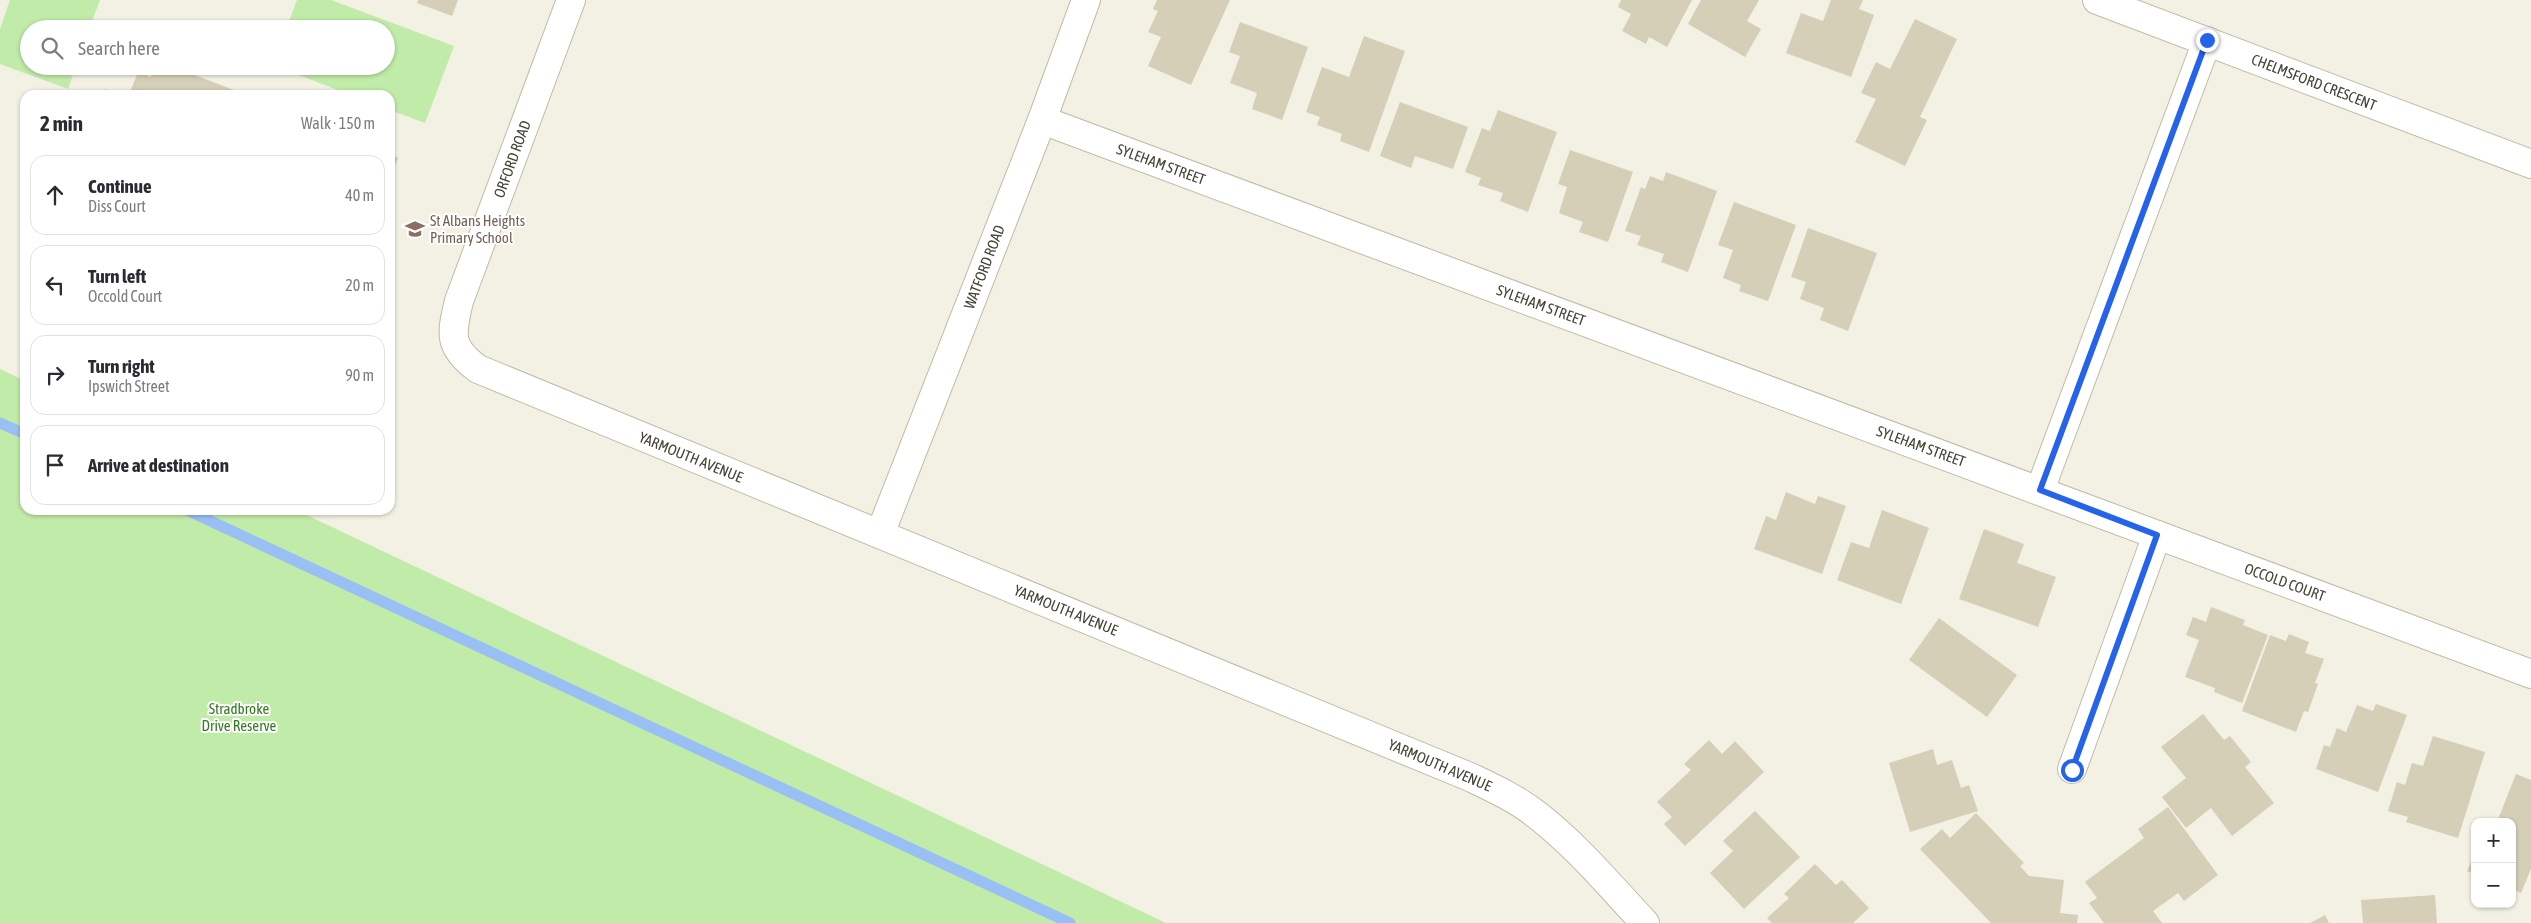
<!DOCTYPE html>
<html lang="en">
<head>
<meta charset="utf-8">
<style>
  :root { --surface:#fff; --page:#f2f2f3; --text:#2b2b33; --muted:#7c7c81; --line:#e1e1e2 }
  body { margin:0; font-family:"Asap Condensed",sans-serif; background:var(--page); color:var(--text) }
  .controls { position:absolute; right:15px; bottom:15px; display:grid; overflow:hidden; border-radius:10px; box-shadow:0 1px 4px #0004 }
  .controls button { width:45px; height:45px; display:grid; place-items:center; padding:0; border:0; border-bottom:1px solid var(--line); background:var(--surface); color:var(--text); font:25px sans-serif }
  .stop { position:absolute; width:15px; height:15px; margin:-11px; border:4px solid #2563eb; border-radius:50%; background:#fff }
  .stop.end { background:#2563eb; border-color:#fff; box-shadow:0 1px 5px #0008 }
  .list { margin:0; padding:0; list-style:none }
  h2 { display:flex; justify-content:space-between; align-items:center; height:65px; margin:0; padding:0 20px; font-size:21px }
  h2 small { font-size:16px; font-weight:400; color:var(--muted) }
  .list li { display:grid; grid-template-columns:32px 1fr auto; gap:15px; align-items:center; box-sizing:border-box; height:80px; margin:0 10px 10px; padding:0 10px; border:1px solid var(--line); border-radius:15px }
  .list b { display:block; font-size:19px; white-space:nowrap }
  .list p { margin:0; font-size:16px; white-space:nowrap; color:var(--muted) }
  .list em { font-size:16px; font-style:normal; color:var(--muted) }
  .icon { flex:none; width:28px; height:28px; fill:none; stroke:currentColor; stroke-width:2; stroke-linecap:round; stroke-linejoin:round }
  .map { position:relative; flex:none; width:2531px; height:923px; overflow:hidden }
  .search { position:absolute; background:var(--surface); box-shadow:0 1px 4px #0004; left:20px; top:20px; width:375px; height:55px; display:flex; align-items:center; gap:12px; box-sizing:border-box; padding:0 18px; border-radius:28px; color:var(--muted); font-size:19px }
  .panel { position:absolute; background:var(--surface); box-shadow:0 1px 4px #0004; left:20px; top:90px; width:375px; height:425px; border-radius:15px }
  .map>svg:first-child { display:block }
  .green { fill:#c0eba8 }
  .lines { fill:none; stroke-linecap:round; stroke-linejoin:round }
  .stream { stroke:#99bff5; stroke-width:11 }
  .building { fill:#d5cfb7 }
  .minor-casing { stroke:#bfbba5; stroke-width:30 }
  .minor { stroke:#fff; stroke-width:28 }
  .route { stroke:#2563eb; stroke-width:6 }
  .labels { text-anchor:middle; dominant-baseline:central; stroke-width:4; stroke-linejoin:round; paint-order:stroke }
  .street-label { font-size:15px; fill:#454133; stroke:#fff }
  .education-label { font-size:15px; fill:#785e54; stroke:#fff; text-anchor:start }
  .park-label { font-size:15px; fill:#337a22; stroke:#fff }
</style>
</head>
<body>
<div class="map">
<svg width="2531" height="923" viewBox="0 0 2531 923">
  <rect width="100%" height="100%" fill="#f3f1e3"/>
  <!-- green -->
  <g class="green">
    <polygon points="10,0 100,0 89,29 29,29 29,66 76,66 68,89 0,64 0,29"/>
    <polygon points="297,0 331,0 454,46 425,123 390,110 390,95 351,95 275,66 386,66 386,29 286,29"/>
    <polygon points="0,369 25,381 25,510 296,510 1166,923 0,923"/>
  </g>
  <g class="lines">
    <!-- stream -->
    <g class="stream">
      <polyline points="0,423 25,434"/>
      <polyline points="187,510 1070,923"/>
    </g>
  </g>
  <!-- building -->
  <g class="building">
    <polygon points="418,0 458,0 452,16 417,3"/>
    <polygon points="1157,0 1230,0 1191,85 1148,66 1161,37 1148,32 1158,11 1153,9"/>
    <polygon points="1621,0 1692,0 1667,47 1649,37 1646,44 1622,31 1631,14 1618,7"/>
    <polygon points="1701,0 1759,0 1747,21 1761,29 1745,57 1688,24"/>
    <polygon points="1831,0 1863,0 1859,9 1874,15 1851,77 1786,53 1801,13 1823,21"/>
    <polygon points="1915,19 1957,39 1920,117 1927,120 1905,166 1855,142 1876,99 1861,93 1876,62 1890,69"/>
    <polygon points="1240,22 1308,47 1282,120 1252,109 1257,93 1230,83 1240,56 1229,52"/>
    <polygon points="1364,36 1405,51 1369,152 1340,141 1342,134 1317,125 1320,117 1306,112 1322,67 1349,77"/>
    <polygon points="154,66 171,66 247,95 129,95 138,72 151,77"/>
    <polygon points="105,89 120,95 103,95"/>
    <polygon points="1400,102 1468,127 1453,169 1415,156 1411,168 1380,156"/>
    <polygon points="1498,110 1557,132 1528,212 1500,201 1503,193 1478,185 1481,178 1465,172 1482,128 1490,131"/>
    <polygon points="1570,150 1633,172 1608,242 1579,232 1583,222 1559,213 1567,187 1558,184"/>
    <polygon points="390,154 398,158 390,179"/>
    <polygon points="1666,172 1717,191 1688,272 1661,262 1664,254 1637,245 1641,236 1625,231 1641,187 1645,189 1650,176 1663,181"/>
    <polygon points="1734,202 1796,225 1768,301 1739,291 1741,285 1723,278 1733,250 1718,245"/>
    <polygon points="1808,228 1877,253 1848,331 1820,320 1824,308 1800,299 1806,282 1791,277"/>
    <polygon points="1786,492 1815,504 1818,496 1846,506 1822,574 1754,549 1766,516 1776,520"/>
    <polygon points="1882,510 1929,528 1901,604 1837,580 1851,542 1869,548"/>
    <polygon points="1984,529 2024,544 2017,563 2056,577 2038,627 1959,599"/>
    <polygon points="2211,607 2245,620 2243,625 2268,635 2242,703 2214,692 2215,688 2185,677 2199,640 2186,635 2193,617 2206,622"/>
    <polygon points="1939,618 2017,675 1987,717 1909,660"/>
    <polygon points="2289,634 2309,642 2305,653 2324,659 2315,683 2318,684 2308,712 2304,711 2296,732 2242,711 2270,635 2286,641"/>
    <polygon points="2376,704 2407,715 2378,792 2316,769 2324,745 2330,747 2337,728 2346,732 2357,705 2373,711"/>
    <polygon points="2203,714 2224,740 2230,736 2251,762 2245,767 2274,803 2232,836 2211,808 2186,828 2162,797 2186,778 2161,747"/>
    <polygon points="2433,736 2485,752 2458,838 2406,822 2408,817 2388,811 2397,782 2405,785 2412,763 2423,766"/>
    <polygon points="1709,740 1722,754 1735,741 1764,772 1685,846 1664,824 1672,817 1657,802 1691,770 1684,764"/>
    <polygon points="1933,749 1937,765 1952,760 1961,788 1969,785 1978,811 1910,832 1889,763"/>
    <polygon points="2516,774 2531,780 2531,869 2521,893 2512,889 2512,822 2497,822"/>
    <polygon points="2168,807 2218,875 2184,901 2178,893 2153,911 2162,923 2104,923 2089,903 2097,898 2085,882 2144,838 2138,829"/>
    <polygon points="1755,811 1800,857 1744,909 1710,873 1733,851 1723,841"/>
    <polygon points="1976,813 2024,863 2020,866 2029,876 2064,880 2060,913 2078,915 2077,923 1991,923 1920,849 1942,829 1950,838"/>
    <polygon points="2475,853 2475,874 2467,871"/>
    <polygon points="1815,864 1836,885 1842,880 1869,908 1853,923 1772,923 1767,918 1789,898 1784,894"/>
    <polygon points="2435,895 2437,923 2363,923 2361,900"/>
    <polygon points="2325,915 2329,923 2310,923"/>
  </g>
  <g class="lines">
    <defs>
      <g id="minor">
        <path d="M571 0 459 301C451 334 448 347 478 369L1470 777C1493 788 1517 799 1537 815 1577 846 1610 886 1645 923"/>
        <polyline points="2097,0 2531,164"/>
        <polyline points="1042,120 2531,674"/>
        <polyline points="2040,490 2207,41"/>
        <polyline points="880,534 1042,120 1086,0"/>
        <polyline points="2072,769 2157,535"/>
      </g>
    </defs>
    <!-- minor casing -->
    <use href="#minor" class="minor-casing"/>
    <!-- minor -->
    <use href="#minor" class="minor"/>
  </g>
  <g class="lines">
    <!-- route -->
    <polyline class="route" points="2072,770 2157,535 2040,490 2207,40"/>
  </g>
  <!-- icons -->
  <defs>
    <symbol id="school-bare" viewBox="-9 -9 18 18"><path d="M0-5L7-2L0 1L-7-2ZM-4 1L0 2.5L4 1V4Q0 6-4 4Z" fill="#8d6e63" stroke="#fff" stroke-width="2.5" paint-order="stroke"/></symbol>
  </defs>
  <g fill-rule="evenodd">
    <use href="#school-bare" x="401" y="215" width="28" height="28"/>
  </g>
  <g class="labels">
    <!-- street labels -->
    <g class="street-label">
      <text transform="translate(2314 82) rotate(21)">CHELMSFORD CRESCENT</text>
      <text transform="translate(512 159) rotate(-70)">ORFORD ROAD</text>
      <text transform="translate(1161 164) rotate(20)">SYLEHAM STREET</text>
      <text transform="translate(984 267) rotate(-69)">WATFORD ROAD</text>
      <text transform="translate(1541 305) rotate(20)">SYLEHAM STREET</text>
      <text transform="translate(1921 446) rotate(20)">SYLEHAM STREET</text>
      <text transform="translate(691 457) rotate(22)">YARMOUTH AVENUE</text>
      <text transform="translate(2285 582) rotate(20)">OCCOLD COURT</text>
      <text transform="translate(1066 610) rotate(22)">YARMOUTH AVENUE</text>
      <text transform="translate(1440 765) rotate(23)">YARMOUTH AVENUE</text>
    </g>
    <!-- education labels -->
    <g class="education-label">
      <text x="430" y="220">St Albans Heights<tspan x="430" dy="17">Primary School</tspan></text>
    </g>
    <!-- park labels -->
    <g class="park-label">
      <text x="239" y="708">Stradbroke<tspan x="239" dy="17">Drive Reserve</tspan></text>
    </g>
  </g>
</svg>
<div class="controls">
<button>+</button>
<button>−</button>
</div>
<div class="stop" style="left:2072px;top:770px"></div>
<div class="stop end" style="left:2207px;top:40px"></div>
<div class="search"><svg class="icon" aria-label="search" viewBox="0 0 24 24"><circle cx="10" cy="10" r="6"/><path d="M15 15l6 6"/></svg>Search here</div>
<section class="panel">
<h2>2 min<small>Walk · 150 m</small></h2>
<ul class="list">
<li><svg class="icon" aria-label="ahead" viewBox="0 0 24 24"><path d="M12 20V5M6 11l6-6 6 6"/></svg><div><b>Continue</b><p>Diss Court</p></div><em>40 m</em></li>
<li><svg class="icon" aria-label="left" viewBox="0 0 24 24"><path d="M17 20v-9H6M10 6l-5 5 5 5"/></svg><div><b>Turn left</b><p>Occold Court</p></div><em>20 m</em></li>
<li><svg class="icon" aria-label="right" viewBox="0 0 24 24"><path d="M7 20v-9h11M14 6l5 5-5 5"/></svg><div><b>Turn right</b><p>Ipswich Street</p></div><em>90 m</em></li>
<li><svg class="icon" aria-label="arrive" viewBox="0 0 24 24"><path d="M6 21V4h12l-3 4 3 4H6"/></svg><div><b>Arrive at destination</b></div></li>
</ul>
</section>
</div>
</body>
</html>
